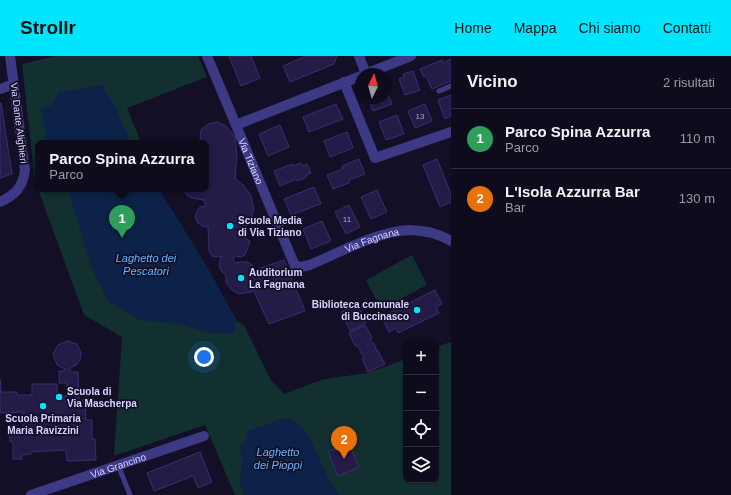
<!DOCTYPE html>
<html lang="it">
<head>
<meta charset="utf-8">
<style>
  :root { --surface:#0e0b1c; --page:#1c1929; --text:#f1f3f6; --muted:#9b9ba3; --line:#2e2b3b; --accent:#00e5ff }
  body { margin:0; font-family:Helvetica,sans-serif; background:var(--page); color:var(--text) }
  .controls { position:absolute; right:12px; bottom:12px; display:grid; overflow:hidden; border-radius:8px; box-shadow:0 1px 3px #0004 }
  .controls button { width:36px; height:36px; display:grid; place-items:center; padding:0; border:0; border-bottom:1px solid var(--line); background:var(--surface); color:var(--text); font:20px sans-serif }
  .compass { position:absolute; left:355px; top:12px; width:36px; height:36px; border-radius:50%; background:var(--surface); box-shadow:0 1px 3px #0004; rotate:5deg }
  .you { position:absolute; left:204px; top:301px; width:14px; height:14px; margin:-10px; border:3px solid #fff; border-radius:50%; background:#1a73e8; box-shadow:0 0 0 6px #1a73e833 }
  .badge { display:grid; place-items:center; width:26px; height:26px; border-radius:50%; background:var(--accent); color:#fff; font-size:13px; font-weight:700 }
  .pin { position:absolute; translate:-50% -33px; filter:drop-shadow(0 1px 2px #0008) }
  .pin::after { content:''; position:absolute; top:21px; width:14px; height:12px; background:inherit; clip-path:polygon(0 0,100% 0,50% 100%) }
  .popup { position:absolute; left:35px; top:84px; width:174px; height:52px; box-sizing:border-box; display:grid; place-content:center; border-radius:8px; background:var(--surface); filter:drop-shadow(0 1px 3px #0005); font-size:13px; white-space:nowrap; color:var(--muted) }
  .popup b { font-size:15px; color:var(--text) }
  .popup::after { content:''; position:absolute; left:50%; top:100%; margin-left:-8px; border:8px solid transparent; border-top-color:var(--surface) }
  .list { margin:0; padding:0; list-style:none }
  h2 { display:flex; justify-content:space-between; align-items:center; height:52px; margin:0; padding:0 16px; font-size:17px }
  h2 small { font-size:13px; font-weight:400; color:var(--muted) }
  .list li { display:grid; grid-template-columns:26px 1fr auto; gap:12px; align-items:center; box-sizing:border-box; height:60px; padding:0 16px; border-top:1px solid var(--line) }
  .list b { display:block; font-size:15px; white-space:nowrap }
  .list p { margin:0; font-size:13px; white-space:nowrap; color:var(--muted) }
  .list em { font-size:13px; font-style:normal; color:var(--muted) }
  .icon { flex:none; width:22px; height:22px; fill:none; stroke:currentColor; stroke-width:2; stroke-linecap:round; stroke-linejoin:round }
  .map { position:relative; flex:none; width:451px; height:439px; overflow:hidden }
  header { display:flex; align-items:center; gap:24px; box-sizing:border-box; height:56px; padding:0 20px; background:var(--accent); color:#111 }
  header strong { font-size:19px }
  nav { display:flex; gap:22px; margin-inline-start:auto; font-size:14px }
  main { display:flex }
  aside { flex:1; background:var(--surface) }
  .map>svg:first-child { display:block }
  .green { fill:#12302f }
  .water { fill:#0c2248 }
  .building { fill:#241b47; stroke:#3b2d73 }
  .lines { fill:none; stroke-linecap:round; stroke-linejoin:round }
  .lane { stroke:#3d3a85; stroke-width:5 }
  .street { stroke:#3d3a85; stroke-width:10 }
  .poi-dot { fill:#00e5ff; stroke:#130f26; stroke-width:1.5 }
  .labels { text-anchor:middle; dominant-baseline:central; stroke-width:3.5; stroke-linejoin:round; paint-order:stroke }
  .number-label { font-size:8px; fill:#aca6d1 }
  .street-label { font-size:10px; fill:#d9d4ff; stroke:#130f26 }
  .poi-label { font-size:10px; font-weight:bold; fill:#d9d4ff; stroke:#130f26; text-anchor:start }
  .water-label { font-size:11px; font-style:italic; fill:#62b6ff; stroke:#130f26 }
</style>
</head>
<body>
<header>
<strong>Strollr</strong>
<nav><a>Home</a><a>Mappa</a><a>Chi siamo</a><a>Contatti</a></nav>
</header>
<main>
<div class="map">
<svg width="451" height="439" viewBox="0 0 451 439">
  <rect width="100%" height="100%" fill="#130f26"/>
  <!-- green -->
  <g class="green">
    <polygon points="56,0 198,0 207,21 127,52 141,86 138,87 38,87 38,132 35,125 22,8"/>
    <polygon points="38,133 158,133 237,265 244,269 271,324 284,338 324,323 368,317 406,303 406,424 436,424 436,291 451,286 451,439 235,439 205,369 114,400 122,281 84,259"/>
    <polygon points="412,199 427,229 381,253 366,224"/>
  </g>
  <!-- water -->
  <g class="water">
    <polygon points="102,29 114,48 131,87 47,87 41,53 50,50 59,36"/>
    <polygon points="68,133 159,133 205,207 237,265 233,278 210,277 179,268 140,264 108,245 92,213"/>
    <path d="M284 362C313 364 321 421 340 439H244L240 427 242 405 240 391 246 383 248 375Z"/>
  </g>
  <!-- building -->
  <g class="building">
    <polygon points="229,0 251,0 260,22 241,30"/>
    <polygon points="306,0 337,0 334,8 290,26 283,10"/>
    <polygon points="451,3 451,25 432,33 426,20 424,21 420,13 442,4 443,7"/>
    <polygon points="413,15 420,34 405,39 399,23 404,21 403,18"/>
    <polygon points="385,30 392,48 373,55 368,42 385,42"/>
    <polygon points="451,39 451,60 445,63 438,44"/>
    <polygon points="0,47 1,47 12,118 0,122"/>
    <polygon points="336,48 343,63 309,76 303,61"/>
    <polygon points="425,48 432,65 415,72 408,55"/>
    <polygon points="397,59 404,78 386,84 379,66"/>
    <polygon points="217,66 226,70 235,81 237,99 235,122 244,130 251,140 254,154 250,166 242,176 245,182 250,185 245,199 241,201 235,200 233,203 235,207 241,206 248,206 253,210 255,214 284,204 305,255 269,268 253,233 252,236 238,238 231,233 226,227 226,219 222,216 219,210 221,200 217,201 212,200 209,195 208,171 202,170 198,167 195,161 197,155 200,151 206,150 204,144 191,142 186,138 184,133 206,133 206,87 203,87 200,84 201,74 208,68"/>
    <polygon points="280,69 289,91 268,100 259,78"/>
    <polygon points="347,76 353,92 330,101 324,85"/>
    <polygon points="359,103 365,118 349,124 349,127 333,133 327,119 343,113 342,110"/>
    <polygon points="437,103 451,138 451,146 440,151 423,109"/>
    <polygon points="301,107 302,110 307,108 311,117 306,119 307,121 297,125 296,123 280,130 274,115 292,108 293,110"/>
    <polygon points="314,131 321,148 291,159 284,143"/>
    <polygon points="377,134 387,156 371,163 361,141"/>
    <polygon points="349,149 360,171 346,178 335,156"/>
    <polygon points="322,165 331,185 311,193 303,173"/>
    <polygon points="435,234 442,248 436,251 439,257 398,277 396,272 389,276 381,261"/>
    <polygon points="357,248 366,267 350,275 341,256"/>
    <polygon points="365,269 372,282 370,283 372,288 374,287 377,296 378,295 385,308 368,316 362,303 364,302 357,289 355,290 349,277"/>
    <polygon points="67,285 77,288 81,297 80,304 76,309 70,312 70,316 78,316 79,344 85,344 86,364 92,364 92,383 95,383 96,404 67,405 66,394 31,396 31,398 21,399 22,403 13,403 13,386 10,386 9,377 23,377 23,356 0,357 0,323 1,336 17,336 17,339 32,339 32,328 57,328 57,340 67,340 67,327 59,327 59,315 65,315 65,313 57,309 53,298 58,289"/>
    <polygon points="349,387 359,411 338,420 328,396"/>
    <polygon points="200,396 212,426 198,432 193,420 154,435 147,417"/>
  </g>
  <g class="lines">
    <!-- lane -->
    <g class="lane">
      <polyline points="439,35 451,30"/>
      <polyline points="118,409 130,439"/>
    </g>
    <!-- street -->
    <g class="street">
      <path id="s1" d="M207 0 295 210 301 211 310 209C338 197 379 175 409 174 423 174 439 178 451 185"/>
      <polyline points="359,0 366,18"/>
      <polyline points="365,18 411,0"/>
      <polyline points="344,26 375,102 451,76"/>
      <polyline points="0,33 14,28"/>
      <polyline points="236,69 361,20"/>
      <path d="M0 146C15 139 23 131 25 114L10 0"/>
      <path id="s2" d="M31 439 204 380"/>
    </g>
  </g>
  <!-- markers -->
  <g class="poi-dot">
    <circle cx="230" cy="170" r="4"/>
    <circle cx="241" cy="222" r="4"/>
    <circle cx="417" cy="254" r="4"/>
    <circle cx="59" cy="341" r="4"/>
    <circle cx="43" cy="350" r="4"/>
  </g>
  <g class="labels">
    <!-- number labels -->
    <g class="number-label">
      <text x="420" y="60">13</text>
      <text x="347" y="163">11</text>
    </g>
    <!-- street labels -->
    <g class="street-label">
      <text transform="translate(19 67) rotate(83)">Via Dante Alighieri</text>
      <text stroke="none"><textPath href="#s1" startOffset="114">Via Tiziano</textPath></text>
      <text stroke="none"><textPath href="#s1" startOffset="310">Via Fagnana</textPath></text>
      <text stroke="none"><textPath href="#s2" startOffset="92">Via Grancino</textPath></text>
    </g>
    <!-- poi labels -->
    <g class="poi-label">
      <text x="238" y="164">Scuola Media<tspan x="238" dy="12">di Via Tiziano</tspan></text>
      <text x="249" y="216">Auditorium<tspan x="249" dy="12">La Fagnana</tspan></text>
      <text x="409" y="248" text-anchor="end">Biblioteca comunale<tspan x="409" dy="12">di Buccinasco</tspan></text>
      <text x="67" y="335">Scuola di<tspan x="67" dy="12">Via Mascherpa</tspan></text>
      <text x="43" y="362" text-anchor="middle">Scuola Primaria<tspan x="43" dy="12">Maria Ravizzini</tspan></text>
    </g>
    <!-- water labels -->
    <g class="water-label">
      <text x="146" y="202">Laghetto dei<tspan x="146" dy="13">Pescatori</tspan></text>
      <text x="278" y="396">Laghetto<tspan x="278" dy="13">dei Pioppi</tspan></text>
    </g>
  </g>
</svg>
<div class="controls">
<button>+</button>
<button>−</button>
<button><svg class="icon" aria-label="locate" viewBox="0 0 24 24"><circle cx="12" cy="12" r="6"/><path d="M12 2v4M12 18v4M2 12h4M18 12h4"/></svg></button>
<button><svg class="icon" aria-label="layers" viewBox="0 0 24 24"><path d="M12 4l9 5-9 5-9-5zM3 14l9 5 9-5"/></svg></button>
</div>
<svg class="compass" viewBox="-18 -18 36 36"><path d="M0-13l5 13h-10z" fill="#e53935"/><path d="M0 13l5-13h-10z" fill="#9b9ba3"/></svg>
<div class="you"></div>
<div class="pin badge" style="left:122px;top:182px;background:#2e9e5b">1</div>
<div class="popup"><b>Parco Spina Azzurra</b>Parco</div>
<div class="pin badge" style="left:344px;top:403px;background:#e8710a">2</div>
</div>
<aside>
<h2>Vicino<small>2 risultati</small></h2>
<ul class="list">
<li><span class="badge" style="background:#2e9e5b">1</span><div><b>Parco Spina Azzurra</b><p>Parco</p></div><em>110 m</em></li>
<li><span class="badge" style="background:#e8710a">2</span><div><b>L'Isola Azzurra Bar</b><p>Bar</p></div><em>130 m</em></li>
</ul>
</aside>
</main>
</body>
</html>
